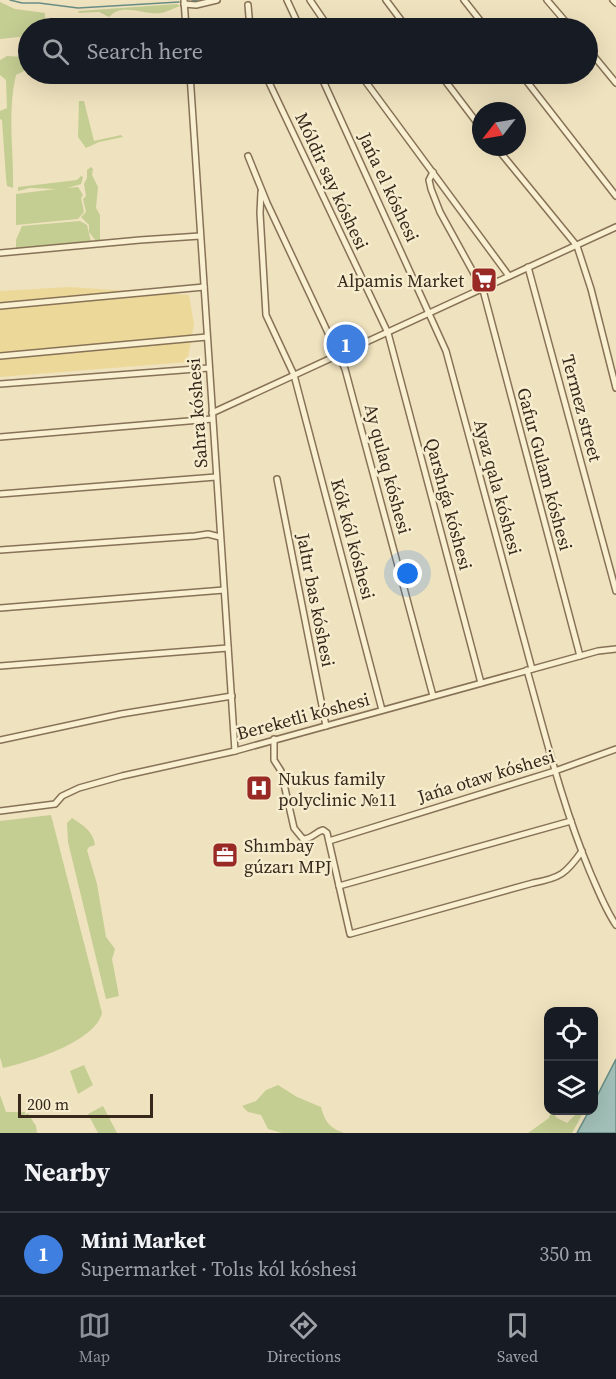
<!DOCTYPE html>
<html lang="en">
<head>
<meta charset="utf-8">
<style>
  :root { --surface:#171b24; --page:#242831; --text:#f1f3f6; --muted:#9ea1a6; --line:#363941; --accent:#8c9099 }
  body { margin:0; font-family:"Source Serif 4",serif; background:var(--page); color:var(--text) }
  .controls { position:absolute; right:18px; bottom:18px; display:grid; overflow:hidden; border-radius:12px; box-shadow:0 6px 24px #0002 }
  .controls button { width:54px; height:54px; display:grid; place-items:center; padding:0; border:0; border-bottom:2px solid var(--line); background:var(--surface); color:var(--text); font:30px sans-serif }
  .compass { position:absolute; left:472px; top:102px; width:54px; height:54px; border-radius:50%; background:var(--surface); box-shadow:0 6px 24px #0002; rotate:239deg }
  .scale { position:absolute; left:18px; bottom:15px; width:135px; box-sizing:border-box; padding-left:6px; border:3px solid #36291c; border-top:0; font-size:16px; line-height:21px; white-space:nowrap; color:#36291c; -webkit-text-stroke:4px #f6ecce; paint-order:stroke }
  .you { position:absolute; left:408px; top:574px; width:21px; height:21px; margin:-15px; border:4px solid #fff; border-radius:50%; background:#1a73e8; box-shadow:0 0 0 9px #1a73e833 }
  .badge { display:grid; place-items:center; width:39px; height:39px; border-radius:50%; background:var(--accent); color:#fff; font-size:20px; font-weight:700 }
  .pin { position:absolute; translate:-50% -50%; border:3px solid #fff; box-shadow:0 2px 6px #0006 }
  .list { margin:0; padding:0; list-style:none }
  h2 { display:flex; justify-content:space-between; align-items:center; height:78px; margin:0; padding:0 24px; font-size:26px }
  h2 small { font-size:20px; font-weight:400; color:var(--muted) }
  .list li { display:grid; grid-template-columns:39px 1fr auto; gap:18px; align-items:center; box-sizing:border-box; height:84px; padding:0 24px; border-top:2px solid var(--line) }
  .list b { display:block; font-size:22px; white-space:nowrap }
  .list p { margin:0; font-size:20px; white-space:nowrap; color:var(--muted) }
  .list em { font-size:20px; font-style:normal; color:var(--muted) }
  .icon { flex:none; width:33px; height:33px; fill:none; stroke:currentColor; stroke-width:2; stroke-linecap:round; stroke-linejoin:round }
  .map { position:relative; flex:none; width:616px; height:1133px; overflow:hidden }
  .search { position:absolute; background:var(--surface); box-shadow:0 6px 24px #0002; left:18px; right:18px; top:18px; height:66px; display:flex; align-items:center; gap:15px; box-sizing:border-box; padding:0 21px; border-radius:33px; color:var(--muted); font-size:22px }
  .sheet { height:162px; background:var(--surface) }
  nav { display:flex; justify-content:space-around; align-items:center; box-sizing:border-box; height:84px; border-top:2px solid var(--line); background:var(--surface); font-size:16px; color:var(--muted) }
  nav a { display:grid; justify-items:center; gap:3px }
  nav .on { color:var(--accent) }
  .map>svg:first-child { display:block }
  .green { fill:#c4cd92 }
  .sand { fill:#ecd99a }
  .water { fill:#a2c0b8; stroke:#698e86; stroke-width:1.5 }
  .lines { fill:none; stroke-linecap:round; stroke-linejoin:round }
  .stream { stroke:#698e86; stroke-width:1.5 }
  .minor-casing { stroke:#877257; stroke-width:8 }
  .minor { stroke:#f9efd1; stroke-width:5 }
  .labels { text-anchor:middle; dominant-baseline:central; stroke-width:5; stroke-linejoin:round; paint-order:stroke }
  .street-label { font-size:18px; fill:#36291c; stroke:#f6ecce }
  .poi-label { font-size:18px; fill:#36291c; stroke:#f6ecce; text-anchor:start }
</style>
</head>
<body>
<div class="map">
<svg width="616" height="1133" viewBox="0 0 616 1133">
  <rect width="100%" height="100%" fill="#efe2be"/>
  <!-- green -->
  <g class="green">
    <polygon points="0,2 15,9 45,13 45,28 28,28 28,36 0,39"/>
    <path d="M177 4 180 6C174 8 167 12 161 13 143 15 122 2 109 17L99 12 78 13 79 11Z"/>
    <path d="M7 56 22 57 24 71 16 75C7 114 14 149 13 188L7 186 6 178 2 120 0 119V111L7 108 6 80 0 75V60Z"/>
    <polygon points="79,101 84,101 94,141 121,135 123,137 99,142 86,148 78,137"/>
    <polygon points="91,167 93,169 92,175 98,187 96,208 100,215 100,242 96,241 89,232 89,225 81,217 86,212 83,199 86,196 84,184 87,178 87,170"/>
    <polygon points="81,176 83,177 81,184 67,188 78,187 83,195 81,198 84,212 78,219 16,225 16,194 56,189 30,188 18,191 18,187 77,180"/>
    <polygon points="80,221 87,225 91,242 16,250 16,240 22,226"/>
    <path d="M51 815 102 1013C95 1042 29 1062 3 1068L0 1057V821Z"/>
    <path d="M72 818C83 825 93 831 95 845L89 847 87 850 97 884 106 937 115 949 112 959 119 996 106 999 68 842 67 823Z"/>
    <polygon points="84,1065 93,1085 78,1094 70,1071"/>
    <path d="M278 1085 297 1097 321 1107C325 1122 330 1128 344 1133H282L268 1129 261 1115 248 1112 242 1106 256 1101 266 1090Z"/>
    <polygon points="0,1095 6,1112 27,1112 36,1126 37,1133 0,1133"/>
    <polygon points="103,1106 117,1133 98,1133 88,1114"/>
    <polygon points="551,1111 557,1118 567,1123 579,1111 584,1111 572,1133 528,1133 549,1118"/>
  </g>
  <!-- sand -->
  <polygon class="sand" points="69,287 189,295 194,324 187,362 0,377 0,291"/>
  <!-- water -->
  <polygon class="water" points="616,1059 616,1133 577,1133 589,1111 594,1110 594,1102"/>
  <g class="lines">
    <!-- stream -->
    <g class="stream">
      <polyline points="10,0 22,3 39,3 78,8 179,2"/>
      <polyline points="192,1 198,0"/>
    </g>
    <defs>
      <g id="minor">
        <polyline points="184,0 186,28"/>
        <polyline points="287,0 300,28"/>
        <polyline points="310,0 329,28"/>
        <polyline points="386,0 407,28"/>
        <polyline points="464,0 486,28"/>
        <polyline points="547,0 571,28"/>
        <polyline points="613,0 616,3"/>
        <polyline points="184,4 196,5 217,0"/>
        <polyline points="248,5 250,28"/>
        <polyline points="588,49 616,83"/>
        <polyline points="190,74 235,751"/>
        <polyline points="265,74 388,333 481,683"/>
        <polyline points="320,74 446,351 532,669"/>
        <polyline points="360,74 509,276"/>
        <polyline points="440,74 481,128"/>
        <polyline points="521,74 616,196"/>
        <polyline points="496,147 577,246 591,289 616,388"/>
        <polyline points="248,156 267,203 345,369 433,696"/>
        <polyline points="433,172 429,180 431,189 440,212 483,290 580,656"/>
        <polyline points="261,192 260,213 266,315 294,375 382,710"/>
        <polyline points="0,253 140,240 200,236"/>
        <polyline points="528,267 616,591"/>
        <polyline points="0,306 204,287"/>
        <polyline points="0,356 207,337"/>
        <polyline points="0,384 209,368"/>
        <polyline points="212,413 616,227"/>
        <polyline points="0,437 212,419"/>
        <polyline points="277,479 326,726"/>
        <polyline points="0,494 216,477"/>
        <polyline points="0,550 195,536 208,534 220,537"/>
        <polyline points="0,608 224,590"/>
        <polyline points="0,666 228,648"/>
        <path d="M527 670C546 738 563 807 590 872 598 890 605 909 616 925"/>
        <path d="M274 739V760L281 771 294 828 303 839C312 839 315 832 323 830L327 833 350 934 533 883C560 878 566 874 582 851"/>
        <polyline points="0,740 121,714 232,696"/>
        <polyline points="0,811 55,804 62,796 79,788 122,776 235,751 598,651 616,649"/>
        <polyline points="329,841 555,771 616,749"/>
        <polyline points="339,886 571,821"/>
      </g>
    </defs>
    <!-- minor casing -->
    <use href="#minor" class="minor-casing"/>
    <!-- minor -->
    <use href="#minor" class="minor"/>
  </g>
  <!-- icons -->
  <defs>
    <symbol id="supermarket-square" viewBox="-11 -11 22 22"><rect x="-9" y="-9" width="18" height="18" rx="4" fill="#982925" stroke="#f6ecce"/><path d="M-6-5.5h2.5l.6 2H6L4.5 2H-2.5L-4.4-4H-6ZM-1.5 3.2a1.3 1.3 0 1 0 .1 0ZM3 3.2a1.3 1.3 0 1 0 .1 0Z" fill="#fff"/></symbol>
    <symbol id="hospital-square" viewBox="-11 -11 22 22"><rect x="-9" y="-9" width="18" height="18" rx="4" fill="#982925" stroke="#f6ecce"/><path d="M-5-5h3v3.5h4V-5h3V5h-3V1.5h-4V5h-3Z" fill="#fff"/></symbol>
    <symbol id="office-square" viewBox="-11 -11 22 22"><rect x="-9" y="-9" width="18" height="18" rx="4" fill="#982925" stroke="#f6ecce"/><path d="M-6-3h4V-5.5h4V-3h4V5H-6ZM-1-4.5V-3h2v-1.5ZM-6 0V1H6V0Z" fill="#fff"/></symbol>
  </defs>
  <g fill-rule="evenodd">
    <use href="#supermarket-square" x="469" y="265" width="30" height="30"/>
    <use href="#hospital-square" x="244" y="773" width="30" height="30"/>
    <use href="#office-square" x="210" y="840" width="30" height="30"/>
  </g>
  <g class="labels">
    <!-- street labels -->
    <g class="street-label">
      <text transform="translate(332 181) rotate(65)">Móldir say kóshesi</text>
      <text transform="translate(389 187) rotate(65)">Jańa el kóshesi</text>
      <text transform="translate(582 408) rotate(75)">Termez street</text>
      <text transform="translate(197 413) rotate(-94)">Sahra kóshesi</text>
      <text transform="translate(388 469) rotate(75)">Ay qulaq kóshesi</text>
      <text transform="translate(545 469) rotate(75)">Gafur Gulam kóshesi</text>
      <text transform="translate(498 487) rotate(75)">Ayaz qala kóshesi</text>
      <text transform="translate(449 504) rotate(75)">Qarshıǵa kóshesi</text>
      <text transform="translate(353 539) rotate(75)">Kók kól kóshesi</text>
      <text transform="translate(316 600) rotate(79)">Jaltır bas kóshesi</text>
      <text transform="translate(303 716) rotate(-15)">Bereketli kóshesi</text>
      <text transform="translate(486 776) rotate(-17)">Jańa otaw kóshesi</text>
    </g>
    <!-- poi labels -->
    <g class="poi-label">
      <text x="464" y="280" text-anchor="end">Alpamis Market</text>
      <text x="278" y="778">Nukus family<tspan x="278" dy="21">polyclinic №11</tspan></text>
      <text x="244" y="845">Shımbay<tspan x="244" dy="21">gúzarı MPJ</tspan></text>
    </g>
  </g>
</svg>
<div class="controls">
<button><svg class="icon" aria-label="locate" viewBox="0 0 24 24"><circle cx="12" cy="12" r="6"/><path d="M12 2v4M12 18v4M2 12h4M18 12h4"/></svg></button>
<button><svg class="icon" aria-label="layers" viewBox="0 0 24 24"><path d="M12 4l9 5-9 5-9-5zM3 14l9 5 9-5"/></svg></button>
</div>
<svg class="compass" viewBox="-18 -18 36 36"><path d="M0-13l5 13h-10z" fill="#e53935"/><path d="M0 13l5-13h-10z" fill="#9ea1a6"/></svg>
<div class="scale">200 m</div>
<div class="you"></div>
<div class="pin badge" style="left:346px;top:344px;background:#3f7fe0">1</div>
<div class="search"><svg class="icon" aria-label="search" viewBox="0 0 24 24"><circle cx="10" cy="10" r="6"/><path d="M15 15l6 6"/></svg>Search here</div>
</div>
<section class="sheet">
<h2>Nearby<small></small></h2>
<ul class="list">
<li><span class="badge" style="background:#3f7fe0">1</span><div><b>Mini Market</b><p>Supermarket · Tolıs kól kóshesi</p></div><em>350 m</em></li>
</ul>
</section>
<nav>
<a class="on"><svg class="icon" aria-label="map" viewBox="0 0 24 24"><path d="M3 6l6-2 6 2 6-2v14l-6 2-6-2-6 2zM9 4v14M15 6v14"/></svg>Map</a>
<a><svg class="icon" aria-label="directions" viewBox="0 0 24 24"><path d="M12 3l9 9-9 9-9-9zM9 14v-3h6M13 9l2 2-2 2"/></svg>Directions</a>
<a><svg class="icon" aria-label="saved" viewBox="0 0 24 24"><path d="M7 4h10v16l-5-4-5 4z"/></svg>Saved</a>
</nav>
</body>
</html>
